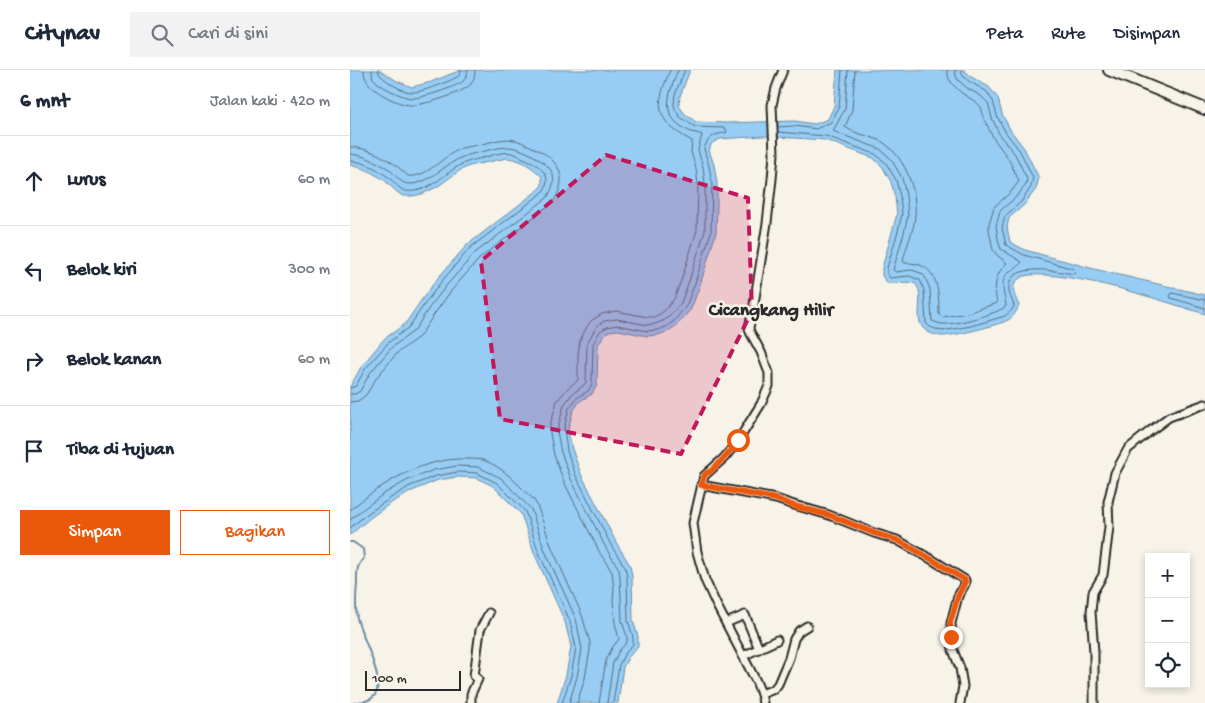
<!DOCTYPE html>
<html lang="id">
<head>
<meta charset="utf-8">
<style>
  :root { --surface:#fff; --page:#f2f2f3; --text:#1f2937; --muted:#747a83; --line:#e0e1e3; --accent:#ea580c }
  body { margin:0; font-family:"Gochi Hand",sans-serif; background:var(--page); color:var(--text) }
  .controls { position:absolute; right:15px; bottom:15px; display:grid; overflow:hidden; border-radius:0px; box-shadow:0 2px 8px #0003 }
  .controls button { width:45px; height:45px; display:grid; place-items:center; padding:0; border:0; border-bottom:1px solid var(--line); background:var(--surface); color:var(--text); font:25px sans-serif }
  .scale { position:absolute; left:15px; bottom:12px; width:96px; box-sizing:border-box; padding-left:5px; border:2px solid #2b2b2b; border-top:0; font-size:14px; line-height:18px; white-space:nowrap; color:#2b2b2b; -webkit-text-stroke:4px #f7f3e8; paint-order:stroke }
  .stop { position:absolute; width:15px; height:15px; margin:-11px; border:4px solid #ea580c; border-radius:50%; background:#fff }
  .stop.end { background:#ea580c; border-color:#fff; box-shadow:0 1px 5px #0008 }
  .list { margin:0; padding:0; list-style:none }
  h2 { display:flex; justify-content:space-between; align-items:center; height:65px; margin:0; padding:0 20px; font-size:21px }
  h2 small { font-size:16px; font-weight:400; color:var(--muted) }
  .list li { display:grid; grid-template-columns:32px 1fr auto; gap:15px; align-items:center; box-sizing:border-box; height:90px; padding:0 20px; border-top:1px solid var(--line) }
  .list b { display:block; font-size:19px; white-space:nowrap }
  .list em { font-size:16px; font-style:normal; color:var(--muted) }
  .actions { display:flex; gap:10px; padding:15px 20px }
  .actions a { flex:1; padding:11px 0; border:1px solid var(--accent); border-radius:0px; text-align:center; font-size:18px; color:var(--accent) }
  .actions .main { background:var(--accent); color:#fff }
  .icon { flex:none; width:28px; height:28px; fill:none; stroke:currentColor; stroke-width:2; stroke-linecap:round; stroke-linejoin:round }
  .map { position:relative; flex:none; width:855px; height:633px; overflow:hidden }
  header { display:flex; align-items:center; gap:30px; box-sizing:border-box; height:70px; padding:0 25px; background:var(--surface); border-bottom:1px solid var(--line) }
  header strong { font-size:24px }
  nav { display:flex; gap:28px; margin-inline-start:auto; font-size:18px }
  .search { width:350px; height:45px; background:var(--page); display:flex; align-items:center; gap:12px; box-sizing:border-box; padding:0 18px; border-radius:0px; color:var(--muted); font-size:19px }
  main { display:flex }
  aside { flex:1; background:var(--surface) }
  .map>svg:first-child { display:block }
  .water { fill:#97cdf5; stroke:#6c8ca4 }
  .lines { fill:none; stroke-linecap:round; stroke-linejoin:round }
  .shore { stroke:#566c7c; stroke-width:1 }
  .stream { stroke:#6c8ca4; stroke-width:2 }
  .minor-casing { stroke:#2b2b2b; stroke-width:11 }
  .secondary-casing { stroke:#2b2b2b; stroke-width:14 }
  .minor { stroke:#f7f3e8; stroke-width:7 }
  .secondary { stroke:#f7f3e8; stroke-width:10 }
  .route { stroke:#ea580c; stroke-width:6 }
  .marked { fill:#c2185b; fill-opacity:0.2; stroke:#c2185b; stroke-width:4; stroke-dasharray:10 6; stroke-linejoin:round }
  .labels { text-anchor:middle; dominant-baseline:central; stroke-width:5; stroke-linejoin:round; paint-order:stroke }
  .quarter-label { font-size:19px; font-weight:bold; fill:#2b2b2b; stroke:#f7f3e8 }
</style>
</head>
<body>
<header>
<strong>Citynav</strong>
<div class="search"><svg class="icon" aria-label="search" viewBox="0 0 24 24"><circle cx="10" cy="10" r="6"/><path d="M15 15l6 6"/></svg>Cari di sini</div>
<nav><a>Peta</a><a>Rute</a><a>Disimpan</a></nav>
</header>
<main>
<aside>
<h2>6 mnt<small>Jalan kaki · 420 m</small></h2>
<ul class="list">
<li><svg class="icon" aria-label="ahead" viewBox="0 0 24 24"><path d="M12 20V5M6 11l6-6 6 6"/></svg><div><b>Lurus</b></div><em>60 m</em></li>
<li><svg class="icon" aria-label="left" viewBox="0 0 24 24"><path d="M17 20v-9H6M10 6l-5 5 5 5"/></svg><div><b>Belok kiri</b></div><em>300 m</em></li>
<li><svg class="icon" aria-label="right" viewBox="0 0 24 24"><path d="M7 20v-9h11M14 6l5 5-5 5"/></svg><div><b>Belok kanan</b></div><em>60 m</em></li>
<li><svg class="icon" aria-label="arrive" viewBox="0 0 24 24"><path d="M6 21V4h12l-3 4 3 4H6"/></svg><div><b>Tiba di tujuan</b></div></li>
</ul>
<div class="actions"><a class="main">Simpan</a><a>Bagikan</a></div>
</aside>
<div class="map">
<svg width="855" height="633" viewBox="0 0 855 633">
  <rect width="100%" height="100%" fill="#f7f3e8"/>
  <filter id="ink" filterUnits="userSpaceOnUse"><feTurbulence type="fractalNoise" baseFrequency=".02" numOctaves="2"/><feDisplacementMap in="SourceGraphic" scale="10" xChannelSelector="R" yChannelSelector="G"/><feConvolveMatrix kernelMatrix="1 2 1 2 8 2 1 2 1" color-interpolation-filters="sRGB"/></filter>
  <g filter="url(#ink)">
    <!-- water -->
    <path class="water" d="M0 0H30L47 11 62 17 81 12 111 0H340L330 26 329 36 335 44 346 52 376 53 444 51 465 54 478 49 484 36 487 0H614L623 8 639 17 648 28 652 44 661 61 674 78 689 108 686 119 674 135 659 148 657 157 660 172 675 180 744 199 855 225V244C803 228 751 210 697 205 690 205 680 204 674 206 671 207 666 211 665 213 661 220 666 229 669 235 667 241 664 246 658 250 649 255 601 267 591 266 585 265 577 263 573 258 565 249 572 232 569 221 569 220 566 214 566 214 556 210 547 214 537 213L532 206V198L547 144 545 127 541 112 532 96 523 88 475 70 413 66 370 69 362 73 359 80 364 95 367 113V136L366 163 350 215 341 239 328 254 319 261 308 265 297 266 268 260 259 261 254 265 248 275 247 315 242 324 230 331 223 341 218 359 222 379 231 404 267 474 280 495 282 506 283 551 288 566V576L278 588 273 597 268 633H207L216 605 221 577 215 552 185 485 171 444 143 416 127 408 108 407 88 410 62 421 41 433 20 448 0 465V317L11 297 34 269 55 254 70 232 87 209 117 175 188 120 192 115V107C183 97 170 89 157 88L119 96 109 101 87 117 72 124 63 126H53L47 122 33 109 17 100 0 95Z"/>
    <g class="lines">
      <!-- shore -->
      <g class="shore">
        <path d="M14 0C14 4 15 8 17 11 23 22 49 35 61 35 72 36 113 23 120 15 124 10 125 5 125 0"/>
        <path d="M22 0C22 3 22 5 23 8 28 16 52 27 61 28 70 29 107 17 113 11 117 8 117 4 118 0"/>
        <path d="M28 0 30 5C38 12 50 21 61 22 71 23 102 11 110 5L111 0"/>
        <path d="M498 0 495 39 483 61 485 62 530 79 541 89 552 108 556 125 558 145 554 163 543 200 546 202 561 200 571 203 575 207 580 219 582 251C585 252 589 254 593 254 604 255 648 244 656 236 655 225 648 211 659 202 664 198 669 196 672 192L651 179 649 174 646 156 650 141 666 127 676 115 677 109 665 84 650 66 642 48 638 33 631 26 617 18 608 10 606 6 605 0"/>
        <path d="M505 0 502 40 495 57C506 65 524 66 534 73 556 89 567 120 565 146 564 161 556 176 553 191L555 193C588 192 589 219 589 244L593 247 617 243 647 233C645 223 644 213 649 203 651 199 654 196 657 193L648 186 643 180 639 160V154L644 137 661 122 669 111 658 88 644 69 635 51 631 37 626 32 613 24 603 15 599 9 597 0"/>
        <polyline points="428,57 444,56 466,59 481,52 489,37 492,0"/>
        <path d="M428 62 476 66 525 84 536 93 546 110 550 126 552 144 548 161 537 198V204L540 208 559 206 570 210 574 220 576 253 580 257 592 261 621 256 655 246 662 240 664 236C662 229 658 224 659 216 661 192 707 201 723 204L725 203 726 201 724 199 674 185 656 175 652 158 655 146 671 132 681 117 683 108 670 81 656 63 647 46 643 31 636 21 620 12 613 6 611 0"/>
        <path d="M0 77C22 78 43 91 58 106 73 108 86 94 98 86 102 83 107 80 112 78 117 77 122 76 127 75 140 73 152 67 165 70 170 71 175 74 180 76 191 81 204 88 209 100 214 111 209 123 203 132L130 188 101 221 85 243 70 266 47 283 27 307 16 325 8 331 0 332"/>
        <path d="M0 84C14 85 27 92 39 99 45 104 51 115 60 114 77 114 89 100 103 92 112 86 121 84 131 82 140 80 149 77 158 77 171 77 192 89 200 99 207 108 202 120 197 128L125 183 96 216 79 238 64 261 42 277 20 303 10 321 5 324H0"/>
        <path d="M0 91C13 91 28 99 38 107 44 111 49 120 56 121 76 124 92 106 107 97 115 92 123 90 132 88 141 86 152 81 162 83 166 84 169 86 173 88 180 91 186 93 192 100 199 107 198 115 192 123L120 178 91 212 74 235 59 257 38 273 15 299 6 316 0 318"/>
        <polyline points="855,230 822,223 820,226 821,228 855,238"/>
        <path d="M0 440C32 413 74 387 117 389 122 389 128 389 133 390 154 397 168 415 184 430L187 435 202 478 232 545 240 573V580L235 608 227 633"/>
        <polyline points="0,450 13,439 35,423 58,410 84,400 107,396 128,397 151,408 181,439 195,481 226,549 232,579 227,607 219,633"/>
        <polyline points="0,458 17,444 39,429 60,416 86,406 108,402 127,403 147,413 175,441 189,483 220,551 226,578 221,606 212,633"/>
        <path d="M249 633 256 590 262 578 269 569 265 553 263 531 264 519 262 502 250 483 214 412 204 385 200 363V355L207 331 218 318 228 310V284L230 270 238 255 242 250 252 244 266 241 298 247H304L310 244 314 241 324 229 332 208 347 160 348 115 346 99 341 82 342 71C335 67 328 63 322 58 302 40 312 21 320 0"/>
        <path d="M257 633 263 593 269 581 277 572V567L272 551 270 507 269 499 257 480 221 409 211 382 207 361 214 335 222 324 233 316 236 312 237 273 247 256 254 251 267 249 297 255 305 254 313 251 320 246 331 233 339 211 355 161V114L353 97 348 80 352 65C349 63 345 63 341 62 308 47 318 26 328 0"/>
        <path d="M263 633 269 595 274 585 283 574V567L278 551 277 506 275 497 262 477 226 406 217 381 214 358 219 338 227 328 238 321 242 314 243 274 250 261 257 257 267 255 297 261 307 260 316 257 324 251 336 236 345 213 361 162 362 113 359 96 354 79C358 67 364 64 376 63L377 61 375 58 345 57 330 47 325 39 324 35 325 24 335 0"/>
      </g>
      <!-- stream -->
      <path class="stream" d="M0 472H3L13 479 14 488C6 497 7 501 7 513 6 524 5 536 7 548 11 566 36 609 25 625 20 632 12 631 4 633"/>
      <defs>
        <g id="minor">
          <polyline points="351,415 426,429 444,435 479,445 524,463 547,470 581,489 615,510 615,514 608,526 601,553 603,580 610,598 613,616 610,633"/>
          <polyline points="376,553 395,545 409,579"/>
          <polyline points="393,586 427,570"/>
          <polyline points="411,624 424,619 428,614 439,588 444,569 449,561 457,556"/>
          <polyline points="121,633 121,624 128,609 124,606 130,560 139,543"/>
          <polyline points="413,633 411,624 406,611 366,534 355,510 347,482 343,453 354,406 374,388 388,371 411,334 419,316 419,303 411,282 400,262 399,258 404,234 417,153 422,109 424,84 422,35 426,18 433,0"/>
          <polyline points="744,633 744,582 741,542 743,522 753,505 759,457 758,432 765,403 778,379 800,361 819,347 855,334"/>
        </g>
        <polyline id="secondary" points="759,0 855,39"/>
      </defs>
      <!-- minor casing -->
      <use href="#minor" class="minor-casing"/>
      <!-- secondary casing -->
      <use href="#secondary" class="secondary-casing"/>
      <!-- minor -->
      <use href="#minor" class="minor"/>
      <!-- secondary -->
      <use href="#secondary" class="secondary"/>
    </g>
  </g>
  <g class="lines" filter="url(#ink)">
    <!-- route -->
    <polyline class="route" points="388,370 377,385 361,401 355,404 351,415 426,429 444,436 479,445 524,463 547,470 581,489 610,507 615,510 615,512 608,526 600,553 601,567"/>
  </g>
  <!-- marked area -->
  <path class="marked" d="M256 85 398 128 402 241 331 384 150 349 131 191Z"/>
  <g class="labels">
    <!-- quarter labels -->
    <g class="quarter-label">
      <text x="421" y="241">Cicangkang Hilir</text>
    </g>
  </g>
</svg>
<div class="controls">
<button>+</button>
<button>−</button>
<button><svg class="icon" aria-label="locate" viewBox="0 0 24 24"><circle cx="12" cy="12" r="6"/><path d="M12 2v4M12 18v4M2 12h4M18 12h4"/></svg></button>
</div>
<div class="scale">100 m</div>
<div class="stop" style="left:388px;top:370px"></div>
<div class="stop end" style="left:601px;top:567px"></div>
</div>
</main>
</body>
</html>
